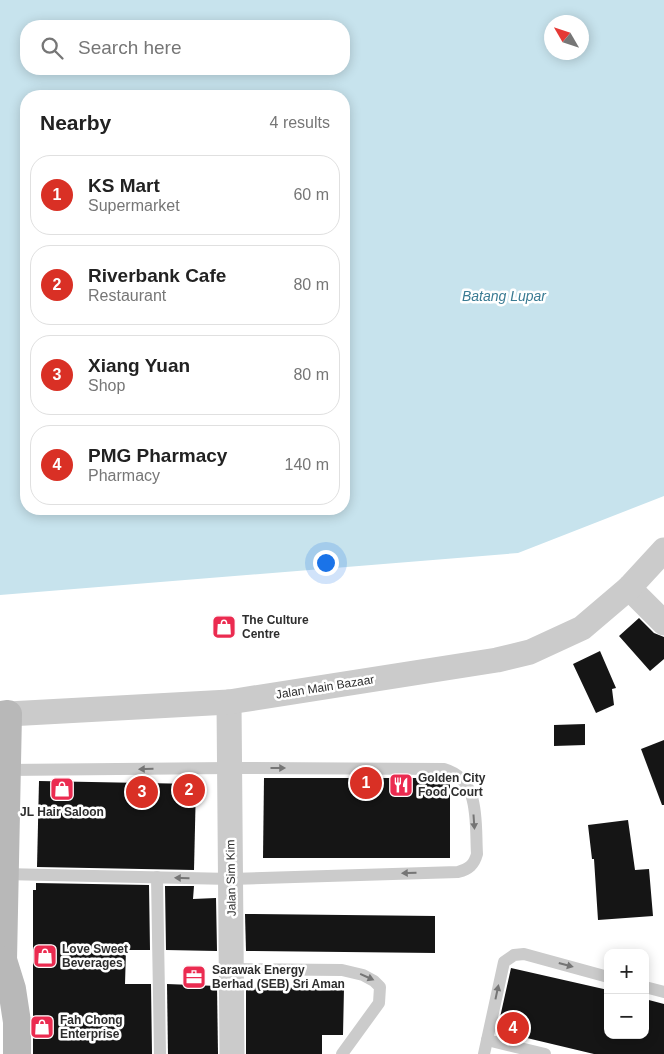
<!DOCTYPE html>
<html lang="en">
<head>
<meta charset="utf-8">
<style>
  body { margin:0; font-family:Helvetica,sans-serif; background:#f2f2f2; color:#222 }
  .controls { position:absolute; right:15px; bottom:15px; display:grid; overflow:hidden; border-radius:10px; box-shadow:0 2px 12px #0003 }
  .controls button { width:45px; height:45px; display:grid; place-items:center; padding:0; border:0; border-bottom:1px solid #e0e0e0; background:#fff; color:#222; font:25px sans-serif }
  .compass { position:absolute; left:544px; top:15px; width:45px; height:45px; border-radius:50%; background:#fff; box-shadow:0 2px 12px #0003; rotate:309deg }
  .you { position:absolute; left:325px; top:562px; width:18px; height:18px; margin:-12px; border:4px solid #fff; border-radius:50%; background:#1a73e8; box-shadow:0 0 0 8px #1a73e833 }
  .badge { display:grid; place-items:center; width:32px; height:32px; border-radius:50%; background:#d93025; color:#fff; font-size:16px; font-weight:700 }
  .pin { position:absolute; translate:-50% -50%; border:2px solid #fff; box-shadow:0 1px 5px #0006 }
  .list { margin:0; padding:0; list-style:none }
  h2 { display:flex; justify-content:space-between; align-items:center; height:65px; margin:0; padding:0 20px; font-size:21px }
  h2 small { font-size:16px; font-weight:400; color:#767676 }
  .list li { display:grid; grid-template-columns:32px 1fr auto; gap:15px; align-items:center; box-sizing:border-box; height:80px; margin:0 10px 10px; padding:0 10px; border:1px solid #e0e0e0; border-radius:20px }
  .list b { display:block; font-size:19px; white-space:nowrap }
  .list p { margin:0; font-size:16px; white-space:nowrap; color:#767676 }
  .list em { font-size:16px; font-style:normal; color:#767676 }
  .icon { flex:none; width:28px; height:28px; fill:none; stroke:currentColor; stroke-width:2; stroke-linecap:round; stroke-linejoin:round }
  .map { position:relative; flex:none; width:664px; height:1054px; overflow:hidden }
  .search { position:absolute; background:#fff; box-shadow:0 2px 12px #0003; left:20px; top:20px; width:330px; height:55px; display:flex; align-items:center; gap:12px; box-sizing:border-box; padding:0 18px; border-radius:20px; color:#767676; font-size:19px }
  .panel { position:absolute; background:#fff; box-shadow:0 2px 12px #0003; left:20px; top:90px; width:330px; height:425px; border-radius:20px }
  .map>svg:first-child { display:block }
  .water { fill:#c7e3ed; fill-rule:evenodd }
  .building { fill:#151515 }
  .lines { fill:none; stroke-linecap:round; stroke-linejoin:round }
  .lane { stroke:#cbcbcb; stroke-width:12 }
  .street { stroke:#cbcbcb; stroke-width:25 }
  .secondary { stroke:#b8b8b8; stroke-width:28 }
  .oneway { fill:#757575 }
  .labels { text-anchor:middle; stroke-width:5; stroke-linejoin:round; paint-order:stroke }
  .poi-label { font-size:12px; font-weight:bold; fill:#2e2e2e; stroke:#fff; text-anchor:start }
  .street-label { font-size:12px; fill:#2e2e2e; stroke:#fff }
  .water-label { font-size:14px; font-style:italic; fill:#3a7b93; stroke:#fff }
</style>
</head>
<body>
<div class="map">
<svg width="664" height="1054" viewBox="0 0 664 1054">
  <rect width="100%" height="100%" fill="#fff"/>
  <path class="water" d="M0,0H664V496L518,553L0,595ZM552,22H582V52H552ZM26,26H344V69H26ZM26,96H344V509H26Z"/>
  <g class="building">
    <polygon points="639,618 654,633 664,637 664,659 650,671 619,636"/>
    <polygon points="600,651 616,688 612,689 614,705 596,713 573,664"/>
    <polygon points="585,724 585,745 554,746 554,725"/>
    <polygon points="664,740 664,805 662,805 641,749"/>
    <polygon points="264,778 444,778 450,781 450,858 263,858"/>
    <polygon points="39,781 196,784 194,870 37,867"/>
    <polygon points="628,820 635,870 649,869 653,916 598,920 594,859 592,859 588,825"/>
    <polygon points="36,883 149,885 150,950 126,950 125,984 151,984 152,1054 33,1054 33,890 36,890"/>
    <polygon points="165,886 194,886 193,899 216,898 217,951 166,950"/>
    <polygon points="245,914 435,916 435,953 246,951"/>
    <polygon points="511,968 608,990 608,1035 645,1035 645,999 664,1004 664,1054 594,1054 497,1031"/>
    <polygon points="167,984 217,986 218,1054 168,1054"/>
    <polygon points="246,986 344,988 343,1035 322,1035 322,1054 246,1054"/>
  </g>
  <g class="lines">
    <g class="lane">
      <path d="M3,874L231,879L458,872C469,869 474,865 477,854C475,822 481,780 444,769L230,768L5,770"/>
      <polyline points="157,877 160,1054"/>
      <polyline points="232,969 342,970 363,975 374,981 380,987 379,1003 342,1054"/>
      <polyline points="645,987 664,992"/>
      <polyline points="487,1040 545,1054"/>
      <polyline points="484,1054 504,962 514,955 524,954 608,977"/>
    </g>
    <g class="street">
      <polyline points="629,588 664,623"/>
      <polyline points="229,702 232,1054"/>
      <polyline points="8,714 229,702 497,660 530,652 582,628 629,588 664,550"/>
    </g>
    <g class="secondary">
      <polyline points="0,715 8,714 3,960 0,967"/>
      <polyline points="3,960 12,989 17,1022 17,1054"/>
    </g>
  </g>
  <defs><path id="oneway-solid" d="M-6-.8H1V-3.2L6.5 0L1 3.2V.8H-6Z" transform="scale(1.25)"/></defs>
  <g class="oneway">
    <use href="#oneway-solid" transform="translate(278 768)"/>
    <use href="#oneway-solid" transform="translate(146 769) rotate(179)"/>
    <use href="#oneway-solid" transform="translate(474 822) rotate(86)"/>
    <use href="#oneway-solid" transform="translate(409 873) rotate(178)"/>
    <use href="#oneway-solid" transform="translate(182 878) rotate(-179)"/>
    <use href="#oneway-solid" transform="translate(566 965) rotate(15)"/>
    <use href="#oneway-solid" transform="translate(367 977) rotate(24)"/>
    <use href="#oneway-solid" transform="translate(497 992) rotate(-78)"/>
  </g>
  <defs>
    <g id="shop-square" transform="scale(1.25)"><rect x="-9" y="-9" width="18" height="18" rx="4" fill="#eb2b50" stroke="#fff"/><path d="M-5-2.5h2.3a2.7 3.5 0 0 1 5.4 0H5L5.5 6h-11ZM-1.5-2.5h3a1.5 2.3 0 0 0-3 0Z" fill="#fff"/></g>
    <g id="restaurant-square" transform="scale(1.25)"><rect x="-9" y="-9" width="18" height="18" rx="4" fill="#eb2b50" stroke="#fff"/><path d="M-5-6h1v4h1v-4h1v4h1v-4h1v5L-1.5 .5V6h-2V.5L-5-1ZM5-6V6H3V1.5H1.5Q1.5-4 5-6Z" fill="#fff"/></g>
    <g id="office-square" transform="scale(1.25)"><rect x="-9" y="-9" width="18" height="18" rx="4" fill="#eb2b50" stroke="#fff"/><path d="M-6-3h4V-5.5h4V-3h4V5H-6ZM-1-4.5V-3h2v-1.5ZM-6 0V1H6V0Z" fill="#fff"/></g>
  </defs>
  <g fill-rule="evenodd">
    <use href="#shop-square" x="224" y="627"/>
    <use href="#restaurant-square" x="401" y="785"/>
    <use href="#shop-square" x="62" y="789"/>
    <use href="#shop-square" x="45" y="956"/>
    <use href="#office-square" x="194" y="977"/>
    <use href="#shop-square" x="42" y="1027"/>
  </g>
  <g class="labels">
    <g class="poi-label">
      <text x="242" y="624">The Culture<tspan x="242" dy="14">Centre</tspan></text>
      <text x="418" y="782">Golden City<tspan x="418" dy="14">Food Court</tspan></text>
      <text x="62" y="816" text-anchor="middle">JL Hair Saloon</text>
      <text x="62" y="953">Love Sweet<tspan x="62" dy="14">Beverages</tspan></text>
      <text x="212" y="974">Sarawak Energy<tspan x="212" dy="14">Berhad (SEB) Sri Aman</tspan></text>
      <text x="60" y="1024">Fah Chong<tspan x="60" dy="14">Enterprise</tspan></text>
    </g>
    <g class="street-label">
      <text transform="translate(325 687) rotate(-9)" y="4">Jalan Main Bazaar</text>
      <text transform="translate(231 878) rotate(-91)" y="4">Jalan Sim Kim</text>
    </g>
    <g class="water-label">
      <text x="504" y="301">Batang Lupar</text>
    </g>
  </g>
</svg>
<div class="controls">
<button>+</button>
<button>−</button>
</div>
<svg class="compass" viewBox="-18 -18 36 36"><path d="M0-13l5 13h-10z" fill="#e53935"/><path d="M0 13l5-13h-10z" fill="#767676"/></svg>
<div class="you"></div>
<div class="pin badge" style="left:366px;top:783px">1</div>
<div class="pin badge" style="left:189px;top:790px">2</div>
<div class="pin badge" style="left:142px;top:792px">3</div>
<div class="pin badge" style="left:513px;top:1028px">4</div>
<div class="search"><svg class="icon" aria-label="search" viewBox="0 0 24 24"><circle cx="10" cy="10" r="6"/><path d="M15 15l6 6"/></svg>Search here</div>
<section class="panel">
<h2>Nearby<small>4 results</small></h2>
<ul class="list">
<li><span class="badge">1</span><div><b>KS Mart</b><p>Supermarket</p></div><em>60 m</em></li>
<li><span class="badge">2</span><div><b>Riverbank Cafe</b><p>Restaurant</p></div><em>80 m</em></li>
<li><span class="badge">3</span><div><b>Xiang Yuan</b><p>Shop</p></div><em>80 m</em></li>
<li><span class="badge">4</span><div><b>PMG Pharmacy</b><p>Pharmacy</p></div><em>140 m</em></li>
</ul>
</section>
</div>
</body>
</html>
